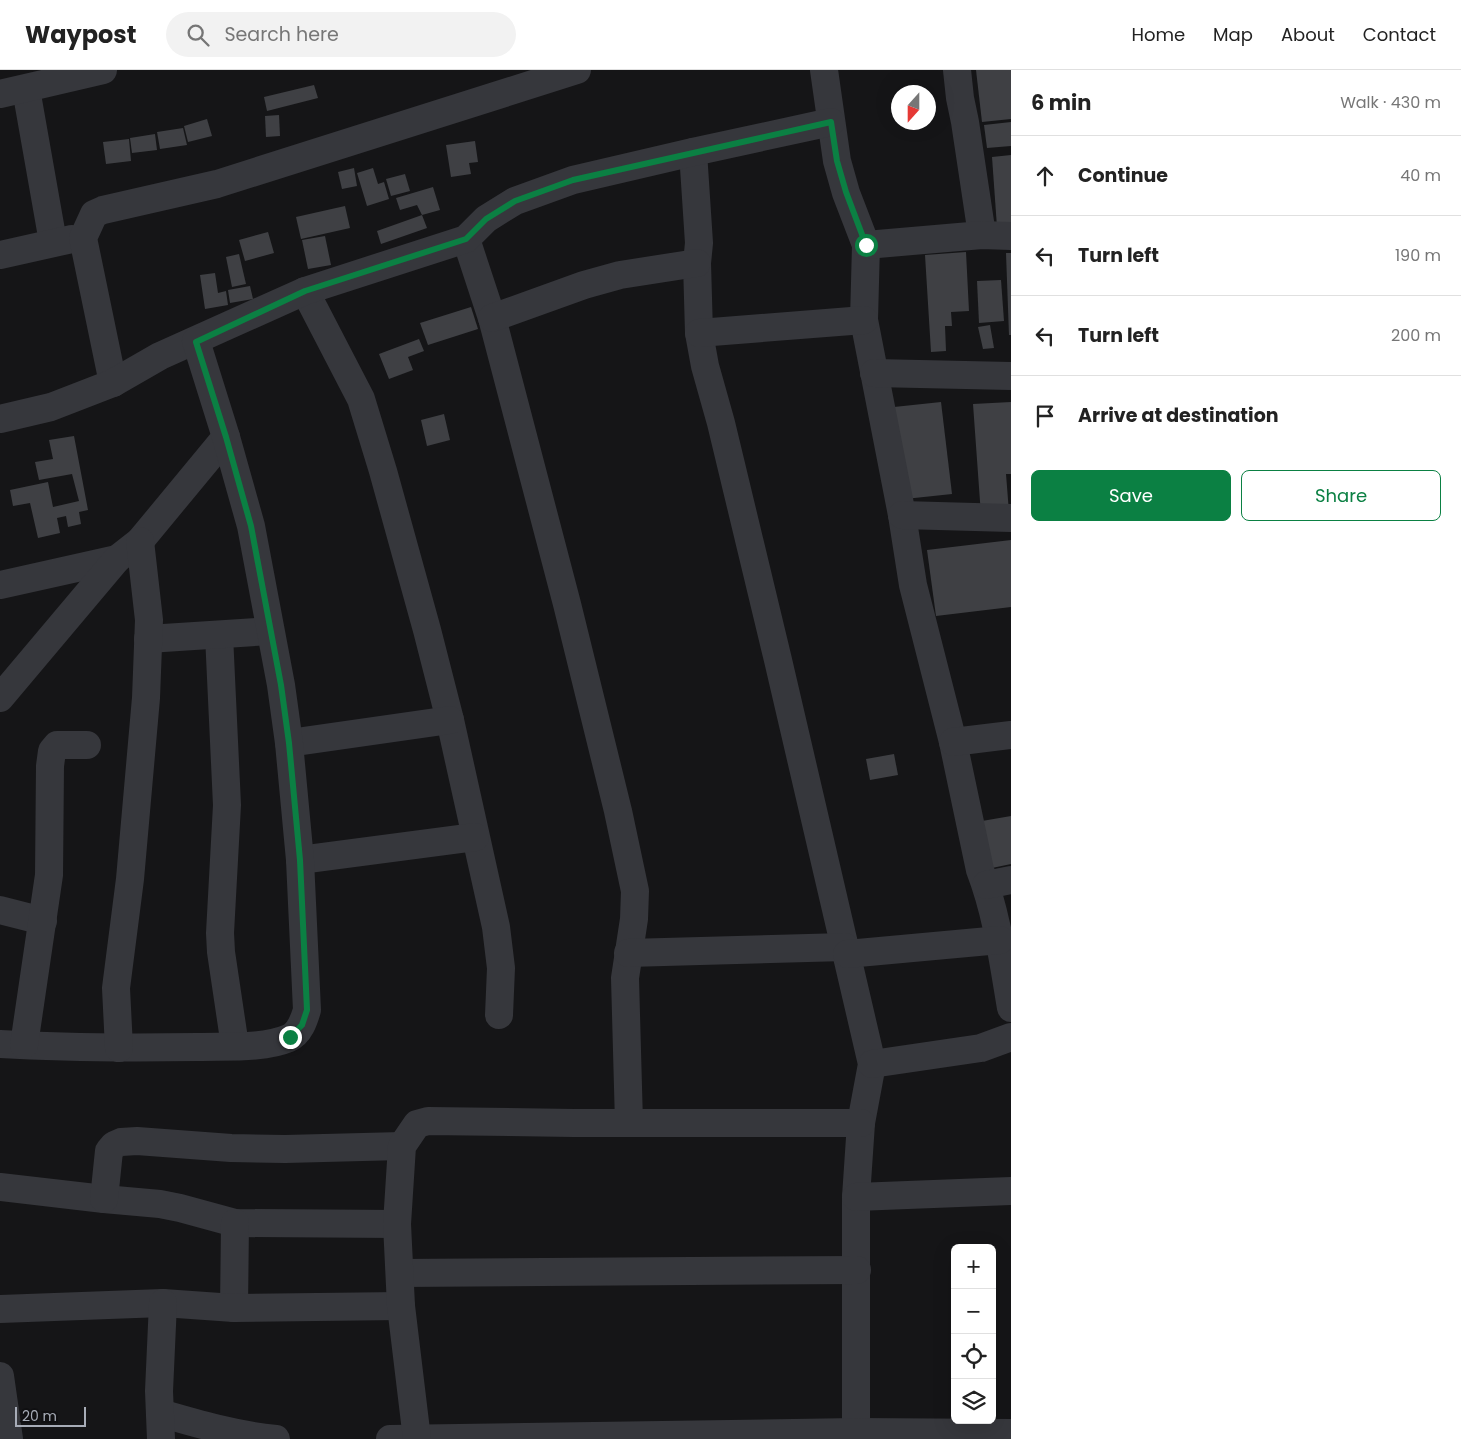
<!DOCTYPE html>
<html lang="en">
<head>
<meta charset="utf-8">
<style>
  body { margin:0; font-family:Poppins,sans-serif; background:#f2f2f2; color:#222 }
  .controls { position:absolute; right:15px; bottom:15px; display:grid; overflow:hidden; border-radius:8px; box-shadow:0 5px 20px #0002 }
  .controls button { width:45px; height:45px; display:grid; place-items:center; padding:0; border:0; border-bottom:1px solid #e0e0e0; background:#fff; color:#222; font:25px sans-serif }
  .compass { position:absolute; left:891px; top:15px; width:45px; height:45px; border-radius:50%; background:#fff; box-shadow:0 5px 20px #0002; rotate:201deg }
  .scale { position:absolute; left:15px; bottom:12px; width:71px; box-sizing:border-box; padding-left:5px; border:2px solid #a7acb7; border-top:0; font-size:14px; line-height:18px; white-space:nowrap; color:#a7acb7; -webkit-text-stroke:4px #101012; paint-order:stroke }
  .stop { position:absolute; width:15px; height:15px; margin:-11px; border:4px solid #0b8043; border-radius:50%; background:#fff }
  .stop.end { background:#0b8043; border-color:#fff; box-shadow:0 1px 5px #0008 }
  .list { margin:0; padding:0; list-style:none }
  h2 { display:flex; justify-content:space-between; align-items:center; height:65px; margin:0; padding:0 20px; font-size:21px }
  h2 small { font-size:16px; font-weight:400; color:#767676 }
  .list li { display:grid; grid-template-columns:32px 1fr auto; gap:15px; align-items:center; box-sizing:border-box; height:80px; padding:0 20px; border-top:1px solid #e0e0e0 }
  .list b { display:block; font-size:19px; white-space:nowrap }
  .list em { font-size:16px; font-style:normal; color:#767676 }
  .actions { display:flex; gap:10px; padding:15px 20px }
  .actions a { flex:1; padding:11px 0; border:1px solid #0b8043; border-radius:8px; text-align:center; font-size:18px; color:#0b8043 }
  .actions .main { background:#0b8043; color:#fff }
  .icon { flex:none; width:28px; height:28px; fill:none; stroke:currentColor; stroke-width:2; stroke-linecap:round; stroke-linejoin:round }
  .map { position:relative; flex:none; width:1011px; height:1369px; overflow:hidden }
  header { display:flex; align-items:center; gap:30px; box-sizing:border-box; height:70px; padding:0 25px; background:#fff; border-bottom:1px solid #e0e0e0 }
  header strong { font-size:24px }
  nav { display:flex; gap:28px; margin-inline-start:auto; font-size:18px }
  .search { width:350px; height:45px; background:#f2f2f2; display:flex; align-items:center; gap:12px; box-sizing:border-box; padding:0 18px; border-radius:28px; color:#767676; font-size:19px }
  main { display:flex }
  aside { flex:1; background:#fff }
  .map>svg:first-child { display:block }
  .building { fill:#3f4044 }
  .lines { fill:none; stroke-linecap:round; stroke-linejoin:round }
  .minor { stroke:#36373c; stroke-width:28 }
  .route { stroke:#0b8043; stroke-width:6 }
</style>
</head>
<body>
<header>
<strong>Waypost</strong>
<div class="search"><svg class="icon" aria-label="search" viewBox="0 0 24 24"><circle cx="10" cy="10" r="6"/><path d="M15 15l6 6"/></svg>Search here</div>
<nav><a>Home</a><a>Map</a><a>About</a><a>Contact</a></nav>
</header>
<main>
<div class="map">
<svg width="1011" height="1369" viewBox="0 0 1011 1369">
  <rect width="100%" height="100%" fill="#151517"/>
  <g class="building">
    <polygon points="976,0 1011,0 1011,49 982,52"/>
    <polygon points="314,15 318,28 267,41 264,27"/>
    <polygon points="279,45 280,66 266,67 265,46"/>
    <polygon points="207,49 212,66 188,72 184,56"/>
    <polygon points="1011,52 1011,76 987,78 984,55"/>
    <polygon points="183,58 187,75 160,79 157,62"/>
    <polygon points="155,64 157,80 132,83 130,68"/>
    <polygon points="129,69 131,91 106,94 103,72"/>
    <polygon points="475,71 478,92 469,93 471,104 451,107 446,75"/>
    <polygon points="1011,85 1011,156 997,157 992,87"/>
    <polygon points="354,98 357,116 342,119 338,102"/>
    <polygon points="373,98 378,114 384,112 389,129 367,136 357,103"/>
    <polygon points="405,104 410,121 391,126 386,109"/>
    <polygon points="433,117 440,140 422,145 417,135 400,140 396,128"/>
    <polygon points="345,136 350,158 301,169 296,147"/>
    <polygon points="422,145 427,158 381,174 377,161"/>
    <polygon points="268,162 274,183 245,191 239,170"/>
    <polygon points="325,166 331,195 308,199 302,170"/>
    <polygon points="966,182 969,241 951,242 952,256 945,256 946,281 931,282 925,185"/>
    <polygon points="1006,183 1011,183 1011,265 1009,265"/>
    <polygon points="239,184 246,214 232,217 226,187"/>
    <polygon points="215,203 218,223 226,221 228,235 205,239 200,205"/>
    <polygon points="1001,210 1004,251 979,253 977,211"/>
    <polygon points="250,216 253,229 230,233 228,220"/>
    <polygon points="471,237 478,259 428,275 420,253"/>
    <polygon points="990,255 994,278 983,279 978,257"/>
    <polygon points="419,269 424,281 408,287 413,300 389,309 379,284"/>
    <polygon points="941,332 952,424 905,429 894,337"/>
    <polygon points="1011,332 1011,404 1006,404 1009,442 981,445 973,334"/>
    <polygon points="444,344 450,370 427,376 421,350"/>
    <polygon points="74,366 88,440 79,442 81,454 68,457 66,446 57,448 60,463 38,468 30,433 13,436 10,420 48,412 53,437 79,431 72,404 39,410 35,392 53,389 49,370"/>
    <polygon points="1011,470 1011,537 936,546 927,480"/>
    <polygon points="894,684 898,705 870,710 866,689"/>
    <polygon points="1011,746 1011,794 992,798 982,751"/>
  </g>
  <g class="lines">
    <g class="minor">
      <path d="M824,0L837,91L846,123L866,175L864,250L902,445L913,515L953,672L980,800C997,844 1003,891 1011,938"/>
      <polyline points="957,0 960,28 965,52 982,165"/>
      <polyline points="26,19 53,172"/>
      <polyline points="0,24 103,0"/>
      <polyline points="693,82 699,173 697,193 699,263 705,296 721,353 778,590 872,994 861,1053 856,1127 856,1369"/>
      <polyline points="466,169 492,248 567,534 618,741 635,821 634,849 625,908 629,1053"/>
      <polyline points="866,175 982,165 1011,166"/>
      <polyline points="0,185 72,169"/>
      <polyline points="305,221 361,329 383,401 427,560 450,650 496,857 501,898 499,945"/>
      <polyline points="492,248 584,215 620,205 697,193"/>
      <polyline points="699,263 864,250"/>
      <polyline points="874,303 1011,306"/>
      <polyline points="113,313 83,168 94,144 103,140 217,114 577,0"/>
      <polyline points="0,349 51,337 113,313 160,286 305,221 466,169 486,149 515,131 573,110 693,82 831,52"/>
      <polyline points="902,445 1011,448"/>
      <polyline points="0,515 117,489"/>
      <polyline points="219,565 227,735 220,863 221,882 235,976"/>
      <polyline points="148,569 270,561"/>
      <polyline points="0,628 117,489 140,471 226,367"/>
      <polyline points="953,672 1011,665"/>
      <polyline points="289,673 450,650"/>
      <polyline points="300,790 475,767"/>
      <polyline points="986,815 1011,810"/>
      <polyline points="0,840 43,851"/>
      <polyline points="628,883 845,877"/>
      <polyline points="847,884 1000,870"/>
      <path d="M0,974C66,978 132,978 198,977C226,976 263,979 289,968C300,963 304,950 307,940L300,790L289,673L281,615L251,456L226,367L196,271"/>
      <polyline points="24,975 49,805 50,696 52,681 57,675 87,675"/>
      <polyline points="119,978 116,918 130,809 146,628 149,550 140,471"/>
      <polyline points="872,994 981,978 1011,967"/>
      <polyline points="0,1117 104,1129 160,1134 180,1138 235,1153 397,1154"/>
      <polyline points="856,1127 1011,1121"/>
      <polyline points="104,1129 109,1081 114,1075 121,1072 137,1071 231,1078 285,1079 402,1076"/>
      <polyline points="400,1203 857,1200"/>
      <polyline points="234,1238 235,1153"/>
      <polyline points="0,1239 163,1233 234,1238 401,1236"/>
      <polyline points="0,1306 9,1369"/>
      <path d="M160,1343C198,1354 236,1365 276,1369"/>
      <polyline points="161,1369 159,1321 163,1233"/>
      <polyline points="390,1369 856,1362 1011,1363"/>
      <polyline points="417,1369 401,1236 397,1154 402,1076 417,1054 428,1051 574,1053 861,1053"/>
    </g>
  </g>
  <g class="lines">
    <polyline class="route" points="290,967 302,955 307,940 300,790 289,673 281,615 251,456 226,367 196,272 305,221 466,169 486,149 515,131 573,110 831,52 837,91 846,122 866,175"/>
  </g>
</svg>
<div class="controls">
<button>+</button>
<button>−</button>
<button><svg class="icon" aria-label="locate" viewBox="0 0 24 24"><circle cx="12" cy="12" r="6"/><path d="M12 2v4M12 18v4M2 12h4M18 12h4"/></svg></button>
<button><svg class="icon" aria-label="layers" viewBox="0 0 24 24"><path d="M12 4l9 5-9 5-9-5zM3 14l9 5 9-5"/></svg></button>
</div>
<svg class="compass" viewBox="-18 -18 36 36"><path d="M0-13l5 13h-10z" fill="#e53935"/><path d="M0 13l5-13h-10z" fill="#767676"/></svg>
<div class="scale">20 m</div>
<div class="stop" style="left:866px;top:175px"></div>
<div class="stop end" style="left:290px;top:967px"></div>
</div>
<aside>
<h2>6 min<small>Walk · 430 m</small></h2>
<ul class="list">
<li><svg class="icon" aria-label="ahead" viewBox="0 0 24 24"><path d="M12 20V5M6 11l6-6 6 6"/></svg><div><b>Continue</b></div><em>40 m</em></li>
<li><svg class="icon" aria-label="left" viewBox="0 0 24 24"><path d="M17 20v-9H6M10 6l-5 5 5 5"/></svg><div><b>Turn left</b></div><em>190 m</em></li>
<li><svg class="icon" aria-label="left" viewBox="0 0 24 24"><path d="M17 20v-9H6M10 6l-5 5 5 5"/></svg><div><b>Turn left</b></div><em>200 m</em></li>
<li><svg class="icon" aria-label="arrive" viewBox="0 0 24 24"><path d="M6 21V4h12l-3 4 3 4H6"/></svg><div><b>Arrive at destination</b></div></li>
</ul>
<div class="actions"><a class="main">Save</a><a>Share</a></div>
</aside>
</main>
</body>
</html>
